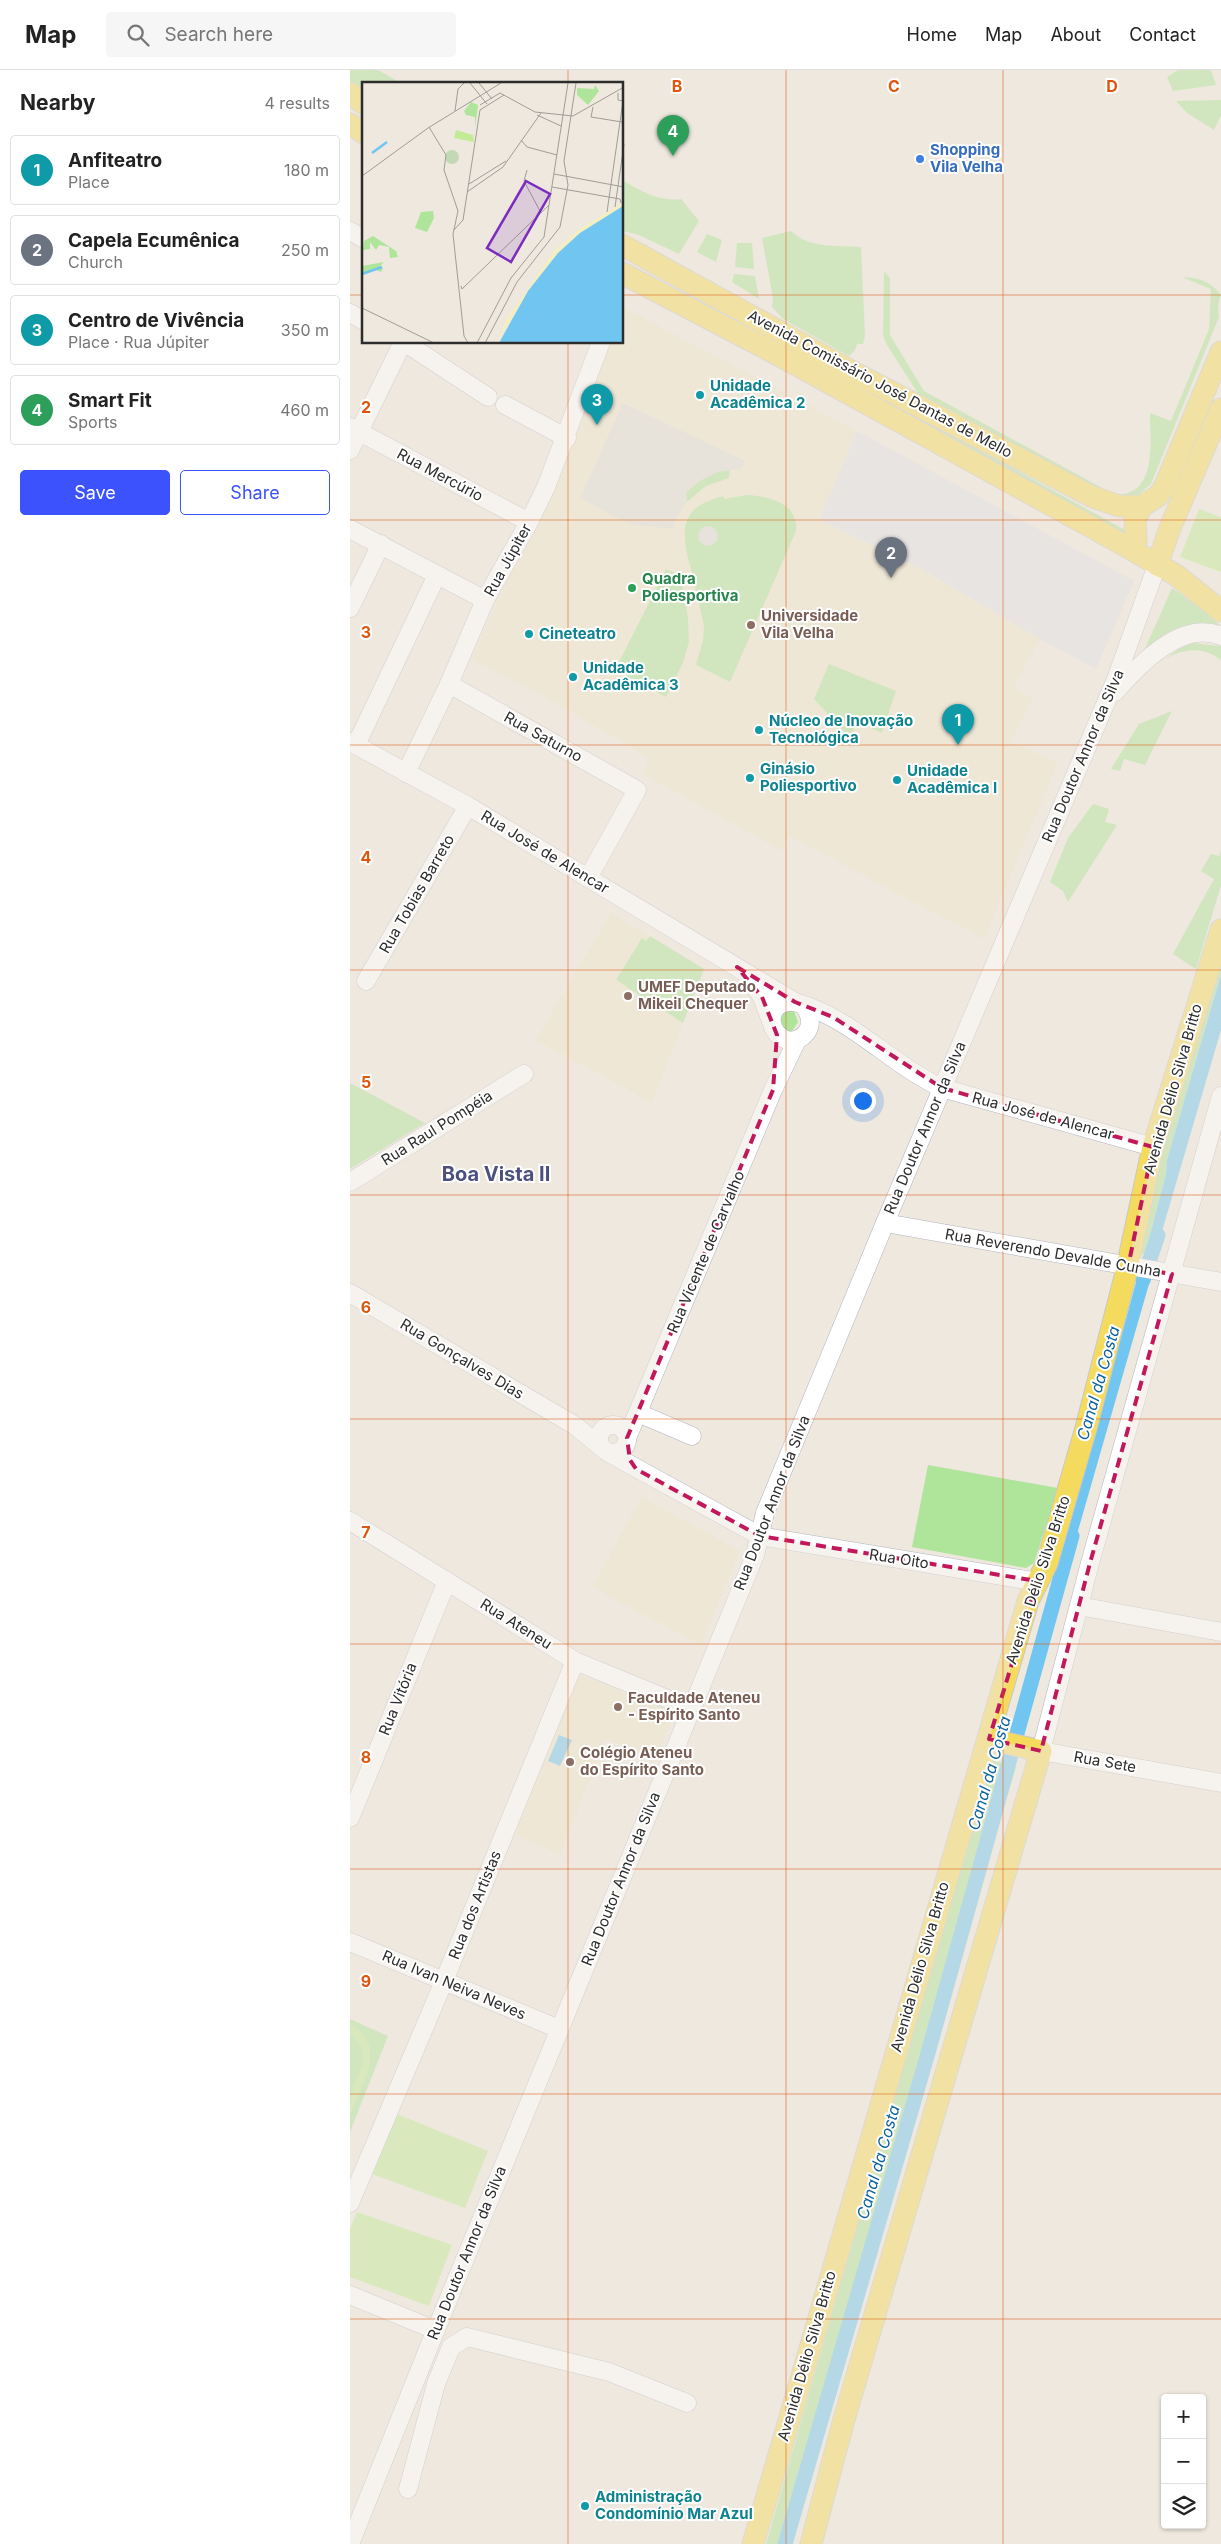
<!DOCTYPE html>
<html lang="en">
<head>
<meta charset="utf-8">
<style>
  body { margin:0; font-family:Inter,sans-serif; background:#f6f6f6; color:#222 }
  .controls { position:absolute; right:15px; bottom:15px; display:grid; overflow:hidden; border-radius:5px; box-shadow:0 1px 4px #0004 }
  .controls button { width:45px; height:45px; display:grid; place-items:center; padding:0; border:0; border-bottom:1px solid #e0e0e0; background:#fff; color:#222; font:25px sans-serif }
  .you { position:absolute; left:512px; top:1030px; width:18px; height:18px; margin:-12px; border:4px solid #fff; border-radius:50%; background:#1a73e8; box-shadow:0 0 0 8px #1a73e833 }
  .badge { display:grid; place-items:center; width:32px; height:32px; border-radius:50%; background:#3b52fd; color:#fff; font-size:16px; font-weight:700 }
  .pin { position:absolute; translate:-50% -41px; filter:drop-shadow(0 1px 2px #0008) }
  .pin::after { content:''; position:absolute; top:26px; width:18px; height:15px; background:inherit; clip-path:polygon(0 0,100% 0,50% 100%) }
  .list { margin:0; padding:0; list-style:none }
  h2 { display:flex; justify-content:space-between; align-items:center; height:65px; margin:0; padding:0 20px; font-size:21px }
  h2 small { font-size:16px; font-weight:400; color:#767676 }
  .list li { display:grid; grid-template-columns:32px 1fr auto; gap:15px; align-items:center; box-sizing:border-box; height:70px; margin:0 10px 10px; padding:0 10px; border:1px solid #e0e0e0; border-radius:5px }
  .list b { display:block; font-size:19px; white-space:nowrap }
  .list p { margin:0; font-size:16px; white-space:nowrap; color:#767676 }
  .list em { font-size:16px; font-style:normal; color:#767676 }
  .actions { display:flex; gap:10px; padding:15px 20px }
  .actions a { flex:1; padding:11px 0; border:1px solid #3b52fd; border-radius:5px; text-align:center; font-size:18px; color:#3b52fd }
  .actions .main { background:#3b52fd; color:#fff }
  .icon { flex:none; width:28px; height:28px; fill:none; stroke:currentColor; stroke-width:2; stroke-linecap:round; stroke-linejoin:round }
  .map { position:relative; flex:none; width:871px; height:2474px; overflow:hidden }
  header { display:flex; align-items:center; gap:30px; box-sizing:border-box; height:70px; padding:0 25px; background:#fff; border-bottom:1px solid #e0e0e0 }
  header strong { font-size:24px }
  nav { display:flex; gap:28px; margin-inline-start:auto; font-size:18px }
  .search { width:350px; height:45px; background:#f6f6f6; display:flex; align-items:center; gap:12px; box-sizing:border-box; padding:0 18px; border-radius:5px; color:#767676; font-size:19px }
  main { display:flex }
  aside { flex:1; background:#fff }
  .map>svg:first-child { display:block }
  .industrial { fill:#e1dfe6 }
  .education { fill:#efe7cd }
  .green { fill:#aee59a }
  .pitch { fill:#c1ec95 }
  .plaza { fill:#dedbd5 }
  .water { fill:#70c6f1 }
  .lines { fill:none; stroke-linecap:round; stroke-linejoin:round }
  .canal { stroke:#70c6f1; stroke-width:15 }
  .minor-casing { stroke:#b2b3c0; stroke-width:19 }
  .major-casing { stroke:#c8c8c8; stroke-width:23 }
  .minor { stroke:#fff; stroke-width:18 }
  .major { stroke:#f4db5d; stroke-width:21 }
  .marked { fill:none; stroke:#c2185b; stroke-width:4; stroke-dasharray:10 6; stroke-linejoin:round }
  .grid { fill:none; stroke:#df570e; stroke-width:1; stroke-opacity:0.55 }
  .shop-dot { fill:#3f7fe0; stroke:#fff; stroke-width:2 }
  .culture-dot { fill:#0f9aa8; stroke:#fff; stroke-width:2 }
  .leisure-dot { fill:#2e9e5b; stroke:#fff; stroke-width:2 }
  .education-dot { fill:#8d6e63; stroke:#fff; stroke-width:2 }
  .labels { text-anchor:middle; stroke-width:4; stroke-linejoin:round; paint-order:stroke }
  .shop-label { font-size:15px; font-weight:bold; fill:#366cbe; stroke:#fff; text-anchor:start }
  .street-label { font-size:15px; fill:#2c2c2c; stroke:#fff }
  .culture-label { font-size:15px; font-weight:bold; fill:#0d838f; stroke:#fff; text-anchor:start }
  .leisure-label { font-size:15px; font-weight:bold; fill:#27864d; stroke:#fff; text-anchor:start }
  .education-label { font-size:15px; font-weight:bold; fill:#785e54; stroke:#fff; text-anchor:start }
  .water-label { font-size:16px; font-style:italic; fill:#0b63a1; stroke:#fff }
  .district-label { font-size:20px; font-weight:bold; fill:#4b507e; stroke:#fff }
  .inset-river { fill:none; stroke:#70c6f1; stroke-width:2.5 }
  .inset-road { fill:none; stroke:#a09d97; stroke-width:1 }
  .view { fill:#7b2cbf; fill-opacity:0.15; stroke:#7b2cbf; stroke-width:2.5 }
  .inset-edge { fill:none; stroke:#2c2c2c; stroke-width:2.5 }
  .grid-label { font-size:16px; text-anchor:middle; font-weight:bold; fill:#df570e; stroke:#fff; stroke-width:4; stroke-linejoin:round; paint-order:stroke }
</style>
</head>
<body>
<header>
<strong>Map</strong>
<div class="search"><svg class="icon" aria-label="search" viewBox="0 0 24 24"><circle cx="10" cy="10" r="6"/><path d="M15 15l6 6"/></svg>Search here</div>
<nav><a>Home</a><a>Map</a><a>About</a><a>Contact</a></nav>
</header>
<main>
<aside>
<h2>Nearby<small>4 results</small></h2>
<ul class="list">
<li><span class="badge" style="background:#0f9aa8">1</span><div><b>Anfiteatro</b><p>Place</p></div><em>180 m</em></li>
<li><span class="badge" style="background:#6b7280">2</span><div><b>Capela Ecumênica</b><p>Church</p></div><em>250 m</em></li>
<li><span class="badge" style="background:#0f9aa8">3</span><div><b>Centro de Vivência</b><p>Place · Rua Júpiter</p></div><em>350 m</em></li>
<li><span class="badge" style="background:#2e9e5b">4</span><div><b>Smart Fit</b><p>Sports</p></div><em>460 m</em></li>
</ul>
<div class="actions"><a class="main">Save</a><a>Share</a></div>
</aside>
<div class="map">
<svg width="871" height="2474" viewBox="0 0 871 2474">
  <rect width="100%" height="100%" fill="#eee8de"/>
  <polygon class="industrial" points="507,361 784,511 746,599 690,569 568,497 469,450"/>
  <g class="education">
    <polygon points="273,237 507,361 469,450 568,497 690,569 664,618 683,628 661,672 708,693 634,869 439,766 432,781 293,704 299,688 204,632 121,589 165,494 252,273 272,272"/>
    <polygon points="261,843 354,899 302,1033 186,970"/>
    <polygon points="292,1427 390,1481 351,1575 242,1517"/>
    <polygon points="228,1604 320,1640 323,1647 306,1689 255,1669 210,1785 165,1764"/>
  </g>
  <g class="green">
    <polygon points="0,0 28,0 53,14 14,14 14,24 0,12"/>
    <polygon points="828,0 861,0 866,15 823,21 817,7"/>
    <polygon points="871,30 871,45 864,60 837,43 826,31"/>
    <path d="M272,110C292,121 308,132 331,129L349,151L329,184L289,165L273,161Z"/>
    <path d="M441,161C459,179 487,175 511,177L515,266L513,274H507L505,280L499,286L433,249L422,237L423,228L412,168Z"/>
    <polygon points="357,164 372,170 366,192 347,182"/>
    <polygon points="387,173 402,173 404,199 385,197"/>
    <path d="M534,201L540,208V265L574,321L765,425C808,426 800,371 800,343L821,351L859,259L861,219L832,207C850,208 860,211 871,225L868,235L869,247L801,414L786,427L770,431L569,325L537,275L533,266Z"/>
    <polygon points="384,204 405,206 409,229 382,212"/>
    <polygon points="502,310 777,461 775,464 500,314"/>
    <path d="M380,399L379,408L356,416L337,432L336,423C348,410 362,402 380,399Z"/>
    <path d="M397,425C419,426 449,433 446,461L380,612L346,595L353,570L354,556C350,538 346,521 342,503C331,464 326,437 374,426V429Z"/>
    <polygon points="316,499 330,505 338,547 339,572 333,593 316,627 265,600"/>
    <polygon points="822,518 861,546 871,557 794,581"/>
    <path d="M842,573L871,576V590C853,576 832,578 814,590L828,579Z"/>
    <polygon points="479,594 546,621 532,663 507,652 500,668 464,629"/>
    <polygon points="822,641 795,695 774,689 770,701 761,699 789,654"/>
    <polygon points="743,734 759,739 755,752 767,755 718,832 713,821 700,812 718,768"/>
    <polygon points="871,780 871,815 846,899 823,884 864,809 851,801 861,784 869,786"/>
    <polygon points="300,866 354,899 333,953 266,910 292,868 296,871"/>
    <polygon points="871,876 871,904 817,1090 816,1104 795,1184 784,1184 811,1080"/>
    <polygon points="439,938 444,941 448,952 442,961 437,963 425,944"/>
    <polygon points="0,1013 75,1053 0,1099"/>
    <polygon points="578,1395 708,1418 684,1493 676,1498 562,1477"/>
    <polygon points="641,1690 666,1697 435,2474 416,2474"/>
    <polygon points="0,1949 38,1966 0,2062"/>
  </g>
  <g class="pitch">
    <polygon points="849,439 871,447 871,502 830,487"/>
    <path d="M0,1955C39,1973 11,2017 0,2045C0,2038 0,2031 1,2025C7,1999 26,1986 0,1963Z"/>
    <polygon points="47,2044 138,2081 115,2138 22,2104"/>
    <polygon points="7,2142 102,2175 79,2236 0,2207 0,2159"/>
  </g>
  <g class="plaza">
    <polygon points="273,333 395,391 391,399 368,402 345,413 336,422 337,432 326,448 324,459 286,455 273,451 230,428"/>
    <circle cx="358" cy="466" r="10"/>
  </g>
  <g class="water">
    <polygon points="871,904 871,960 805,1185 795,1184 816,1104 817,1090"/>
    <polygon points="788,1205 801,1207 721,1485 712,1483"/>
    <polygon points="209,1665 222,1670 210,1696 198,1691"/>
  </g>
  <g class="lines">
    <g class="canal">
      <polyline points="793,1210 808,1165"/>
      <polyline points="435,2474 578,1983 722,1466"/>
    </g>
    <g class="minor-casing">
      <g id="minor">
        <polyline points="0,161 14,169"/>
        <polyline points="0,243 14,251"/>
        <polyline points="54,272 138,327"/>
        <polyline points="155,335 217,368"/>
        <polyline points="0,357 179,452"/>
        <polyline points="0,380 53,272"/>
        <polyline points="0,459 135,530"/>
        <polyline points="0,538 31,474"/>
        <polyline points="99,614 287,720 238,808"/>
        <path d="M765,622C788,596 831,549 871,566"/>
        <polyline points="0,672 118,736 445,932"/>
        <polyline points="6,675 87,505"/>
        <polyline points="56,703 99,614 135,530 179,452 196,417 251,272"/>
        <polyline points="398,908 412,927 421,951"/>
        <polyline points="16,911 118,736"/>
        <path d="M453,935C466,950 460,969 440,971C417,966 415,935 438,932C445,931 450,934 457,936C507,954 544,996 592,1018L803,1077"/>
        <polyline points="871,1026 740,1493 691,1681 871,1713"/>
        <polyline points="0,1112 174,1004"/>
        <polyline points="535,1153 871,1212"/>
        <polyline points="0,1223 224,1355 251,1377"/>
        <polyline points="288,1343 342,1366"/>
        <circle cx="263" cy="1369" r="14"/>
        <polyline points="277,1368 423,1020 447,970"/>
        <polyline points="259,1383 410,1466 688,1512"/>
        <polyline points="0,1451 225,1591 342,1639"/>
        <polyline points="729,1536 871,1562"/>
        <polyline points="0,1748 97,1511"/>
        <polyline points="0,1872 209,1959"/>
        <polyline points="0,2133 94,1911 225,1591"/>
        <polyline points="0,2225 85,2260"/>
        <polyline points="58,2419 86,2314 101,2277 117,2267 259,2302 337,2333"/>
        <polyline points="0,2474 80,2274 405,1485 415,1443 535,1153 766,609 807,495"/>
      </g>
    </g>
    <g class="major-casing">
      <g id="major">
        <polyline points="0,23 14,34"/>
        <polyline points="0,54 14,63"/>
        <polyline points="272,175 503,302 743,427 769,436 792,436 808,426 814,418 871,282"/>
        <polyline points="272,203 434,288 763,469 826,505 871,541"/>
        <polyline points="786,471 785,449 792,436"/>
        <polyline points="807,495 820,458 871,339"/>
        <polyline points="403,2474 678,1531 697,1493 736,1358 775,1207 803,1077 871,860"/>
        <polyline points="461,2474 493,2353 691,1681 639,1669"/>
      </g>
    </g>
    <use href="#minor" class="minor"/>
    <use href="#major" class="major"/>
  </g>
  <path d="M0 0H871V2474H0ZM387,897L445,932L483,947L592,1018L803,1077L778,1197L822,1204L740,1493L691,1681L639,1669L687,1511L410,1466L286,1399L280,1390L277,1368L423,1020L427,965L412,927Z" fill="#eee8de" fill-opacity=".55" fill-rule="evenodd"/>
  <path class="marked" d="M387,897L445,932L483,947L592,1018L803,1077L778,1197L822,1204L740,1493L691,1681L639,1669L687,1511L410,1466L286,1399L280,1390L277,1368L423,1020L427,965L412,927Z"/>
  <path class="grid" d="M218,0V14M436,0V2474M653,0V2474M0,225H14M272,225H871M218,272V2474M0,450H871M0,675H871M0,900H871M0,1125H871M0,1349H871M0,1574H871M0,1799H871M0,2024H871M0,2249H871"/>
  <circle class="shop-dot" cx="570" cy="89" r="5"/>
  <g class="culture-dot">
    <circle cx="350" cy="325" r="5"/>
    <circle cx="179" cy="564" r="5"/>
    <circle cx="223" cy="607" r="5"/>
    <circle cx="409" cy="660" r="5"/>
    <circle cx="400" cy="708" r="5"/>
    <circle cx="547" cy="710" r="5"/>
    <circle cx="235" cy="2436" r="5"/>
  </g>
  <circle class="leisure-dot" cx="282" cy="518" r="5"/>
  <g class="education-dot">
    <circle cx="401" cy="555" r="5"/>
    <circle cx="278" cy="926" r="5"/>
    <circle cx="268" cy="1637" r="5"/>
    <circle cx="220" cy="1692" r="5"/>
  </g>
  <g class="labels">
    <g class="shop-label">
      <text x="580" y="85">Shopping<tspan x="580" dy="17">Vila Velha</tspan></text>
    </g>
    <g class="street-label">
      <text transform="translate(530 314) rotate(28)" y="5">Avenida Comissário José Dantas de Mello</text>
      <text transform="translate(90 405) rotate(28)" y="5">Rua Mercúrio</text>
      <text transform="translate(158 490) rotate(-61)" y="5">Rua Júpiter</text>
      <text transform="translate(193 667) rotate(29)" y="5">Rua Saturno</text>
      <text transform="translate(733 686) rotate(-67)" y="5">Rua Doutor Annor da Silva</text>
      <text transform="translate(195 782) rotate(31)" y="5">Rua José de Alencar</text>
      <text transform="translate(67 824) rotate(-60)" y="5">Rua Tobias Barreto</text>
      <text transform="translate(823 1019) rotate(-74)" y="5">Avenida Délio Silva Britto</text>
      <text transform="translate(693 1046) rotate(15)" y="5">Rua José de Alencar</text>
      <text transform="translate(87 1058) rotate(-32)" y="5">Rua Raul Pompéia</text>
      <text transform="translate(575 1058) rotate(-67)" y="5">Rua Doutor Annor da Silva</text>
      <text transform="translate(356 1182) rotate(-67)" y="5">Rua Vicente de Carvalho</text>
      <text transform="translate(703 1183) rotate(10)" y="5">Rua Reverendo Devalde Cunha</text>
      <text transform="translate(112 1289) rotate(31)" y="5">Rua Gonçalves Dias</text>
      <text transform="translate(422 1433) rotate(-69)" y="5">Rua Doutor Annor da Silva</text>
      <text transform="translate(549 1489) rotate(9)" y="5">Rua Oito</text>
      <text transform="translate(688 1510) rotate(-72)" y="5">Avenida Délio Silva Britto</text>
      <text transform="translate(166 1554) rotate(32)" y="5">Rua Ateneu</text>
      <text transform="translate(48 1629) rotate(-68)" y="5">Rua Vitória</text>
      <text transform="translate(755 1692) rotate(10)" y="5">Rua Sete</text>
      <text transform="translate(271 1809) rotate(-68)" y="5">Rua Doutor Annor da Silva</text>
      <text transform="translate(125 1835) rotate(-68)" y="5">Rua dos Artistas</text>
      <text transform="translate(570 1897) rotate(-74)" y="5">Avenida Délio Silva Britto</text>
      <text transform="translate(104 1915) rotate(23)" y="5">Rua Ivan Neiva Neves</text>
      <text transform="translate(117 2183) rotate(-68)" y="5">Rua Doutor Annor da Silva</text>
      <text transform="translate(457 2286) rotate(-74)" y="5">Avenida Délio Silva Britto</text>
    </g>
    <g class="culture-label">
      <text x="360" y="321">Unidade<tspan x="360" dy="17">Acadêmica 2</tspan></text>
      <text x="189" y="569">Cineteatro</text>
      <text x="233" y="603">Unidade<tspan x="233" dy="17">Acadêmica 3</tspan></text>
      <text x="419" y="656">Núcleo de Inovação<tspan x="419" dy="17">Tecnológica</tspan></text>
      <text x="410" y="704">Ginásio<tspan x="410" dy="17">Poliesportivo</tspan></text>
      <text x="557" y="706">Unidade<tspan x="557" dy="17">Acadêmica I</tspan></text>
      <text x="245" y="2432">Administração<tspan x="245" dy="17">Condomínio Mar Azul</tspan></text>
    </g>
    <g class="leisure-label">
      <text x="292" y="514">Quadra<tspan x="292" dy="17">Poliesportiva</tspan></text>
    </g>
    <g class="education-label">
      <text x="411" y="551">Universidade<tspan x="411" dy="17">Vila Velha</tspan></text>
      <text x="288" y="922">UMEF Deputado<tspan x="288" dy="17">Mikeil Chequer</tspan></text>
      <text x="278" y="1633">Faculdade Ateneu<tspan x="278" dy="17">- Espírito Santo</tspan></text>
      <text x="230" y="1688">Colégio Ateneu<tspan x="230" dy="17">do Espírito Santo</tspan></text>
    </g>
    <g class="water-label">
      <text transform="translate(748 1313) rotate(-74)" y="6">Canal da Costa</text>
      <text transform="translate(639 1703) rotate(-74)" y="6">Canal da Costa</text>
      <text transform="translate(528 2092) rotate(-74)" y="6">Canal da Costa</text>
    </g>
    <g class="district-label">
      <text x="146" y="1111">Boa Vista II</text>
    </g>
  </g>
  <g transform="translate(12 12)">
    <rect width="261" height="261" fill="#eee8de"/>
    <path d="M233,3L237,9L226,23L215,13V6L232,7ZM109,20L116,23L113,46V35L104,33L102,29ZM71,129L72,136L65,150L53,146L59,130ZM11,154L34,169L36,175L28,176L27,165L17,163L14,168L8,160V167L1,168L2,159ZM22,180L18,184L21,186L19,190L12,187L0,192V184Z" fill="#aee59a"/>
    <path d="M261,121V124L218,151L196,171L166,209L135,261L144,238L192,169L219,146Z" fill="#f3efc1"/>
    <path d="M83 75a7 7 0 1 1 14 0a7 7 0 1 1-14 0Z" fill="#c3d8b5"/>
    <path d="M94,48L111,53L112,60L92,56Z" fill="#c1ec95"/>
    <path d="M261,124V261H137L166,209L196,171L218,151Z" fill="#70c6f1"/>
    <path class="inset-river" d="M10,71L25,60M0,192L20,185"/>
    <path class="inset-road" d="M108,1L125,22M117,1L130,17M118,23L138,11L173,30L211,34L262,5M231,25L229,35L260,40M118,28L142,13M93,29L96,7L102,1M175,33L199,44M67,45L84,73L82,88L96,129L91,152L102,254L106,261M159,58L165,65L195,73M165,88L162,99L179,131M192,92L262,105M0,94L66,46L139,1M107,102L144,79M190,105L258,117L259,121M105,110L141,85L179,31M253,125L262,62M245,130L261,19L256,18V11M92,148L101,138L118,28M99,204L100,207L187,123M0,226L72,261M115,261L149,196L182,155L206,1M123,261L155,200L198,145L206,103L202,79L214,1"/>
    <path class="view" d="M164,99L188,112L149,180L125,166Z"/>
    <rect width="261" height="261" class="inset-edge"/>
  </g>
  <g class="grid-label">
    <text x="327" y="22">B</text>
    <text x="544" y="22">C</text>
    <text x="762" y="22">D</text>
    <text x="16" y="343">2</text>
    <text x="16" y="568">3</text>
    <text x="16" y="793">4</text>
    <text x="16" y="1018">5</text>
    <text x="16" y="1243">6</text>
    <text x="16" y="1468">7</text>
    <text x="16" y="1693">8</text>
    <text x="16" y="1917">9</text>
  </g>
</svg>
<div class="controls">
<button>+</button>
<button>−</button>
<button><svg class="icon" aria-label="layers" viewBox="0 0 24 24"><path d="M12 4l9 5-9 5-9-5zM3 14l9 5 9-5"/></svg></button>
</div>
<div class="you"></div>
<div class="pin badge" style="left:608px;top:675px;background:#0f9aa8">1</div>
<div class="pin badge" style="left:541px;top:508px;background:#6b7280">2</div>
<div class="pin badge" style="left:247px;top:355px;background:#0f9aa8">3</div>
<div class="pin badge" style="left:323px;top:86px;background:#2e9e5b">4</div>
</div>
</main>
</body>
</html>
